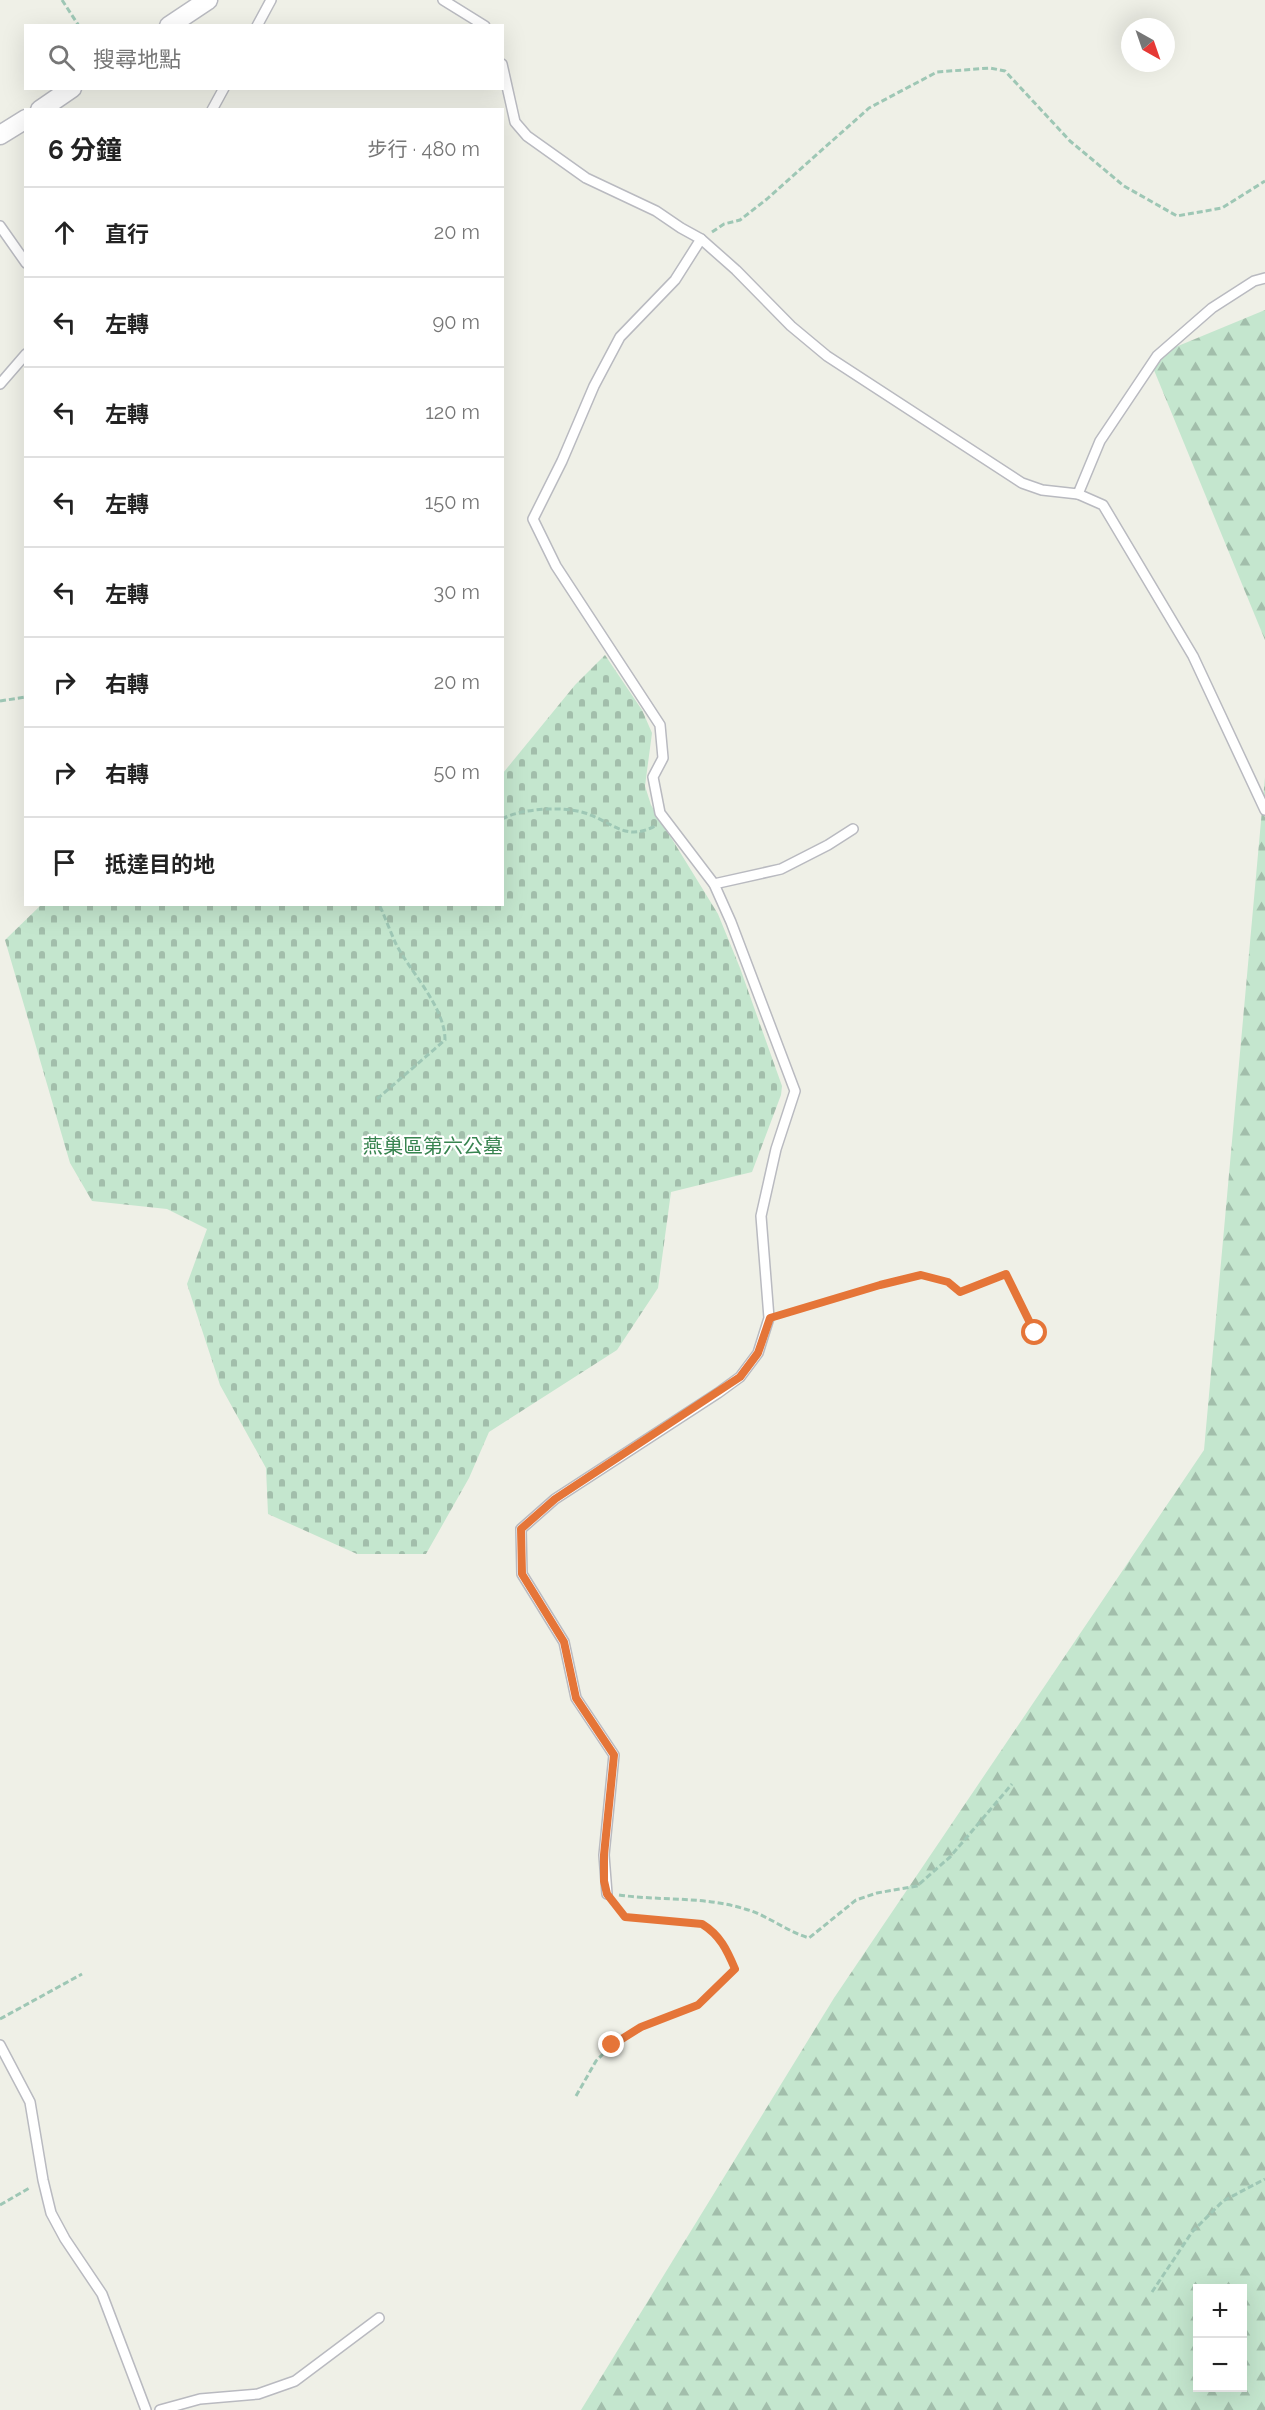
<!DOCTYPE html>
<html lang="zh-TW">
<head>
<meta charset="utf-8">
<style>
  body { margin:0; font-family:Raleway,"Noto Sans TC",sans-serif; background:#f6f6f6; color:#222 }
  .controls { position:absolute; right:18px; bottom:18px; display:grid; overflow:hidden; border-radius:0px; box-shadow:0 6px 24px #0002 }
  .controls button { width:54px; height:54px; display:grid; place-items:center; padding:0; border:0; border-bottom:2px solid #e0e0e0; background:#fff; color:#222; font:30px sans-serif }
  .compass { position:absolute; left:1121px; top:18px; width:54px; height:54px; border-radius:50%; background:#fff; box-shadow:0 6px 24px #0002; rotate:140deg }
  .stop { position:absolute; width:18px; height:18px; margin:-14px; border:4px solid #e57538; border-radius:50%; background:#fff }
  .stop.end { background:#e57538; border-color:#fff; box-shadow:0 2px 6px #0008 }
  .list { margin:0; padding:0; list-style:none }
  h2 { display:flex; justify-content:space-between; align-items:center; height:78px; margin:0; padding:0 24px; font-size:26px }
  h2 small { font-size:20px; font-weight:400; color:#767676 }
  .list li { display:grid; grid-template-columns:39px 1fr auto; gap:18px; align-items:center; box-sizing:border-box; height:90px; padding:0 24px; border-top:2px solid #e0e0e0 }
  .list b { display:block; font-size:22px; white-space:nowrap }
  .list em { font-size:20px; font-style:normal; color:#767676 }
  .icon { flex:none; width:33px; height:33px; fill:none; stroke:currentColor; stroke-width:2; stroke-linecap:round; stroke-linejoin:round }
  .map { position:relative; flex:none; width:1265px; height:2410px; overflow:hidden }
  .search { position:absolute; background:#fff; box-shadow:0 6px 24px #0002; left:24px; top:24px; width:480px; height:66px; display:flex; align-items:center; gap:15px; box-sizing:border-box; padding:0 21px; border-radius:0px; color:#767676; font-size:22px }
  .panel { position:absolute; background:#fff; box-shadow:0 6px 24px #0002; left:24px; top:108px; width:480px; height:798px; border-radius:0px }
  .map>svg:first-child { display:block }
  .forest { fill:url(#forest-firs); fill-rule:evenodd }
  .cemetery { fill:url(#cemetery-stones) }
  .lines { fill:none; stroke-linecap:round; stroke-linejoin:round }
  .service-casing { stroke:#b9bac0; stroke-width:12 }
  .minor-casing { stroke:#b9bac0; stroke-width:21 }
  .path { stroke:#9ec7b5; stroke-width:3; stroke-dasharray:6 3; stroke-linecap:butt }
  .service { stroke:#fff; stroke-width:9 }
  .minor { stroke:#fff; stroke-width:18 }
  .route { stroke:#e57538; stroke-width:8 }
  .labels { text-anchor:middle; stroke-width:4.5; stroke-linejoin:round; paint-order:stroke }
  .park-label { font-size:20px; fill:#388450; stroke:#fff }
</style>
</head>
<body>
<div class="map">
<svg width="1265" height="2410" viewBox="0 0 1265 2410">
  <defs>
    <pattern id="forest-firs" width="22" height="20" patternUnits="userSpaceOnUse" patternTransform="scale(1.5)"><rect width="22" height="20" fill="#c4e6ce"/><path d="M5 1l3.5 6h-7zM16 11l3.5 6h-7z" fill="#a2beab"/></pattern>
    <pattern id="cemetery-stones" width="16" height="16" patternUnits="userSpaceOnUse" patternTransform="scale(1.5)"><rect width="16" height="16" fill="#c4e6ce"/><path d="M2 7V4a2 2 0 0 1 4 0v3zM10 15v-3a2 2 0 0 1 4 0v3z" fill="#a2beab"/></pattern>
  </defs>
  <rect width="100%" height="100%" fill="#eff0e7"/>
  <g class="forest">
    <polygon points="1265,310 1265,640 1149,358"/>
    <path d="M1265,777V2410H581L834,1998L1204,1450ZM1198,2288H1242V2388H1198Z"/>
  </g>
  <polygon class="cemetery" points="605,655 642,710 652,733 645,786 651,805 718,914 740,968 782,1086 781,1095 752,1172 671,1192 658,1288 617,1350 489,1432 469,1478 426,1554 357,1554 268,1514 266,1468 220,1385 187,1284 207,1229 167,1209 92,1201 70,1163 5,940 41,905 502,904 503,773 575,685"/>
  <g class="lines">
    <g class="service-casing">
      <g id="service">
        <polyline points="443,0 485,26"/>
        <polyline points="257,26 271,0"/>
        <polyline points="502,64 515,122 527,136 586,178 656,211 681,228 701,239 736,270 791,326 827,356 1022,483 1042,490 1078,494 1100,441 1157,356 1212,308 1254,281 1265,278"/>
        <polyline points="212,110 224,88"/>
        <polyline points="0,226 26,263"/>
        <polyline points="0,384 26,354"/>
        <polyline points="1078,494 1103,505 1193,656 1265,810"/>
        <polyline points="714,884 781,869 828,845 853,829"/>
        <polyline points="607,1894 604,1855 614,1755 576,1698 564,1642 522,1574 521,1529 555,1499 718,1393 740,1377 758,1353 769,1318 761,1216 776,1149 795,1091 731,922 714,884 660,813 653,777 663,758 660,725 556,566 533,519 562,461 594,386 620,337 675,280 701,239"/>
        <polyline points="0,2045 30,2102 43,2180 51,2213 65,2239 102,2294 146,2410"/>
        <polyline points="160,2410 200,2399 258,2394 295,2381 379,2318"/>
      </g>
    </g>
    <g class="minor-casing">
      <g id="minor">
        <polyline points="169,26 208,0"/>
        <polyline points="40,110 72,88"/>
        <polyline points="0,135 26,119"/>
      </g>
    </g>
    <g class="path">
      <polyline points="62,0 79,26"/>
      <polyline points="712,232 724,224 740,220 767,199 869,108 937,72 990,68 1005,71 1070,141 1124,186 1177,216 1222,208 1265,181"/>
      <polyline points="0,701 26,697"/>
      <path d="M502,819C522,808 564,806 585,813C613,822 625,842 655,826"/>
      <path d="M377,1099L445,1040C445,1007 411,973 396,944C390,931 385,917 379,904"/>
      <polyline points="783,1314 880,1285 921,1276 948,1282 960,1292 1006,1274 1035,1333"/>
      <path d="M619,1895C661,1901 703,1896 745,1909C767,1915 786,1931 809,1938L856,1900L877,1893L917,1886L950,1857L1012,1784"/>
      <polyline points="0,2019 82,1974"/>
      <path d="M576,2096L596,2061L612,2045L641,2027L698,2005L735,1969C727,1950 720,1935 702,1924L625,1917L615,1905"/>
      <polyline points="0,2205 31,2187"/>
      <polyline points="1152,2292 1192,2232 1223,2201 1265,2179"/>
    </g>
    <use href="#service" class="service"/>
    <use href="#minor" class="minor"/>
  </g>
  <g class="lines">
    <path class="route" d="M612,2045L641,2027L698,2005L735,1969C727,1950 720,1935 702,1924L625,1917L607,1894L604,1881V1855L614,1755L576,1698L564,1642L522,1574L521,1529L555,1499L740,1377L758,1353L770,1318L880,1285L921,1275L948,1282L960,1292L1006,1274L1035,1333"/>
  </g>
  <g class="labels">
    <g class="park-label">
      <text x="433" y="1153">燕巢區第六公墓</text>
    </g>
  </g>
</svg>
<div class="controls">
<button>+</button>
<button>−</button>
</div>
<svg class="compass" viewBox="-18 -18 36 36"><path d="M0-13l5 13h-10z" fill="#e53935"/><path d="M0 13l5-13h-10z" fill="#767676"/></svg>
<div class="stop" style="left:1035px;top:1333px"></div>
<div class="stop end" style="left:612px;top:2045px"></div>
<div class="search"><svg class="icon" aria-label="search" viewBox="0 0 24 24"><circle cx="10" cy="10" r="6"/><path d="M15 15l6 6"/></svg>搜尋地點</div>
<section class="panel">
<h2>6 分鐘<small>步行 · 480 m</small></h2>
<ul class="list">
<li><svg class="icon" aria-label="ahead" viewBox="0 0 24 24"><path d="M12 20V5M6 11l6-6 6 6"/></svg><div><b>直行</b></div><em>20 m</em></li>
<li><svg class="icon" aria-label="left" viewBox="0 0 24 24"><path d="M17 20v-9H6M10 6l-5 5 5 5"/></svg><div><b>左轉</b></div><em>90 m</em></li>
<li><svg class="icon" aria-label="left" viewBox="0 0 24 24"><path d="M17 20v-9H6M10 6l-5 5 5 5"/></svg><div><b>左轉</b></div><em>120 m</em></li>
<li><svg class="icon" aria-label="left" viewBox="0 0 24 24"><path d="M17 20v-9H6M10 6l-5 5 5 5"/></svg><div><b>左轉</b></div><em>150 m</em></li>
<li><svg class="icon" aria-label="left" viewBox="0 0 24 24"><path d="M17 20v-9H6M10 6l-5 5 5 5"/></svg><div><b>左轉</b></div><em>30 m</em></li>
<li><svg class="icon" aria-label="right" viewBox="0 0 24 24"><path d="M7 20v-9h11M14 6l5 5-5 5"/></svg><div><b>右轉</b></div><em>20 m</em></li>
<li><svg class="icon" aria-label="right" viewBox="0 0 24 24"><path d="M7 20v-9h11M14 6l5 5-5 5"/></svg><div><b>右轉</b></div><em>50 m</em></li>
<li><svg class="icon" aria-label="arrive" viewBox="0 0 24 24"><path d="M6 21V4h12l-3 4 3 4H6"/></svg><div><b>抵達目的地</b></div></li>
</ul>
</section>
</div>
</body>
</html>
